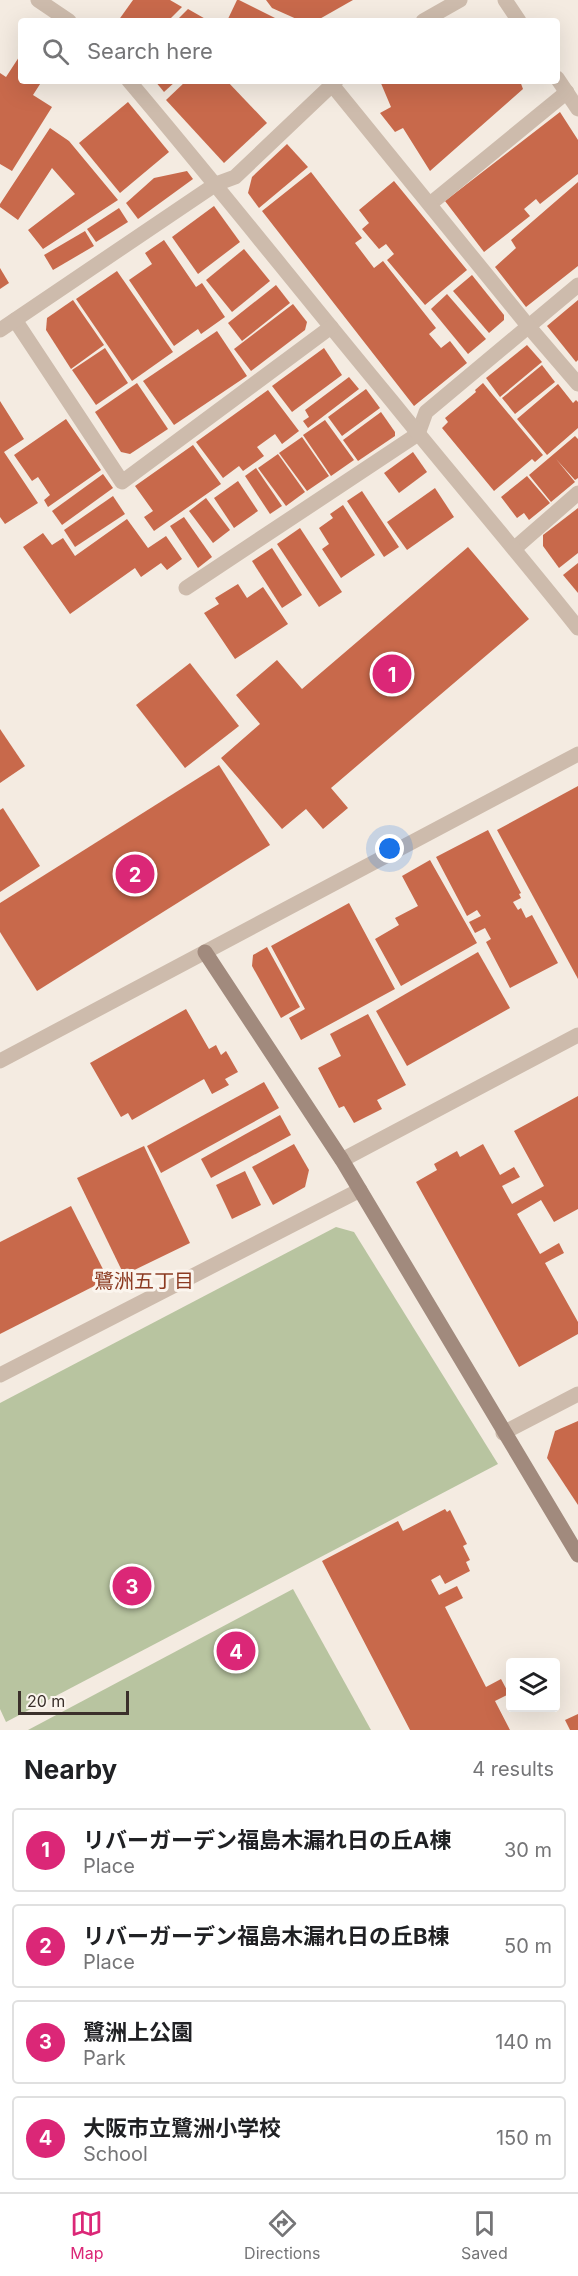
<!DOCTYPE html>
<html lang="en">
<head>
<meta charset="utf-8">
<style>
  body { margin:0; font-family:Inter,"Noto Sans JP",sans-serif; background:#f2f2f2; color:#202124 }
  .controls { position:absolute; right:18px; bottom:18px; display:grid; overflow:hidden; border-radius:6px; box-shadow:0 6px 24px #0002 }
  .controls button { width:54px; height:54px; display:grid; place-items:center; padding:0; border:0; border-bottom:2px solid #e0e0e0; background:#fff; color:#202124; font:30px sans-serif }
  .scale { position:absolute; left:18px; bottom:15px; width:111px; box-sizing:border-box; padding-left:6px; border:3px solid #3b302b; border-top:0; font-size:16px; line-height:21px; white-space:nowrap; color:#3b302b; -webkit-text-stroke:4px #fbf5ee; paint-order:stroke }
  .you { position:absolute; left:390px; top:849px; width:21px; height:21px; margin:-15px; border:4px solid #fff; border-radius:50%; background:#1a73e8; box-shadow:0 0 0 9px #1a73e833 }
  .badge { display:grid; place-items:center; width:39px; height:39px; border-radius:50%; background:#db2777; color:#fff; font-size:20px; font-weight:700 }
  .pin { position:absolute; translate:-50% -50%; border:3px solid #fff; box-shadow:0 2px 6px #0006 }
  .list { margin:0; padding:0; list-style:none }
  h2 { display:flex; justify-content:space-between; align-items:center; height:78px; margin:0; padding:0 24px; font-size:26px }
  h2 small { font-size:20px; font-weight:400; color:#757577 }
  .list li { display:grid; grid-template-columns:39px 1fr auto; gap:18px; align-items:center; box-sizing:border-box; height:84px; margin:0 12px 12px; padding:0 12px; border:2px solid #e0e0e0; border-radius:6px }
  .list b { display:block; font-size:22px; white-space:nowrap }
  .list p { margin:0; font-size:20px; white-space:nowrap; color:#757577 }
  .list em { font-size:20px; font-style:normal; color:#757577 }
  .icon { flex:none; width:33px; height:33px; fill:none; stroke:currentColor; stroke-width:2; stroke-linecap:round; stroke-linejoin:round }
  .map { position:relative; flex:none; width:578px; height:1730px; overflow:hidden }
  .search { position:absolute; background:#fff; box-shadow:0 6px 24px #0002; left:18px; right:18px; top:18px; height:66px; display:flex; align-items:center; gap:15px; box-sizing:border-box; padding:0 21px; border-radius:6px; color:#757577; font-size:22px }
  .sheet { height:462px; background:#fff }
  nav { display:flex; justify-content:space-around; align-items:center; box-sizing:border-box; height:84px; border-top:2px solid #e0e0e0; background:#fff; font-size:16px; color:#757577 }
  nav a { display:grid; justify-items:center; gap:3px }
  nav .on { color:#db2777 }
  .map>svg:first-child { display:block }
  .green { fill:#b8c4a0 }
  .building { fill:#c8694b }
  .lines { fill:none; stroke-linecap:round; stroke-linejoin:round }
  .lane { stroke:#cdbbac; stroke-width:15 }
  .street { stroke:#cdbbac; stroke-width:15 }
  .secondary { stroke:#a18a7d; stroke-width:15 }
  .labels { text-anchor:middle; stroke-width:6; stroke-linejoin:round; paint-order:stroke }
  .neighbourhood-label { font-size:20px; fill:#8c3b22; stroke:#fbf5ee }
</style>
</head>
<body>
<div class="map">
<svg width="578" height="1730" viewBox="0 0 578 1730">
  <rect width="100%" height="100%" fill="#f4ebe1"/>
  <g class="green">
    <polygon points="336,1227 354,1232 498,1464 6,1722 0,1709 0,1403"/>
    <polygon points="293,1589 371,1730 28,1730"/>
  </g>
  <g class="building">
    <polygon points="133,0 170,0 182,7 168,21 118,21"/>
    <polygon points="237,0 239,0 281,21 227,21"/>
    <polygon points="266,0 353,0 316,21 301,21 272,8"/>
    <polygon points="188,9 209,21 176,21"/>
    <polygon points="21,54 21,81 42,81 33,95 52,107 12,171 0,164 0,73 6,77"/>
    <polygon points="155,81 176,81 164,92"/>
    <polygon points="186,81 227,81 267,123 224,163 166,100"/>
    <polygon points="380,81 520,81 523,89 430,171 403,128 395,132 380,113 391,107"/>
    <polygon points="128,102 169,152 120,193 79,143"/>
    <polygon points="560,112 578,140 578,174 540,204 536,199 524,209 530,216 484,252 445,201"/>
    <polygon points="50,128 69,141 118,200 43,249 28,230 75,194 52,168 18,220 0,207 0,204"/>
    <polygon points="287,144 308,167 259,208 248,193 252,177"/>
    <polygon points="187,171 193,179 138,219 126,203 154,178"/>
    <polygon points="311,172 362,238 355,243 374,268 383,261 436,328 429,334 441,348 450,341 467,363 414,406 262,211"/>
    <polygon points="394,181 467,270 425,305 387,260 394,254 386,244 379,249 362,229 369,223 359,210"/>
    <polygon points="578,182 578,266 526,307 495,267 516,248 511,240"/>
    <polygon points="214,206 240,242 198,274 172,237"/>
    <polygon points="119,208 128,222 96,242 87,229"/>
    <polygon points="85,231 94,246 53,270 44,255"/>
    <polygon points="164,240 196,287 202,283 225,317 201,334 198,329 174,346 129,280 152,264 145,253"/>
    <polygon points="244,249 270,281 232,312 206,280"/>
    <polygon points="0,268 9,283 0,289"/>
    <polygon points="117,271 173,352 132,381 76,299"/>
    <polygon points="472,275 504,315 504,320 489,333 453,291"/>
    <polygon points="276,285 290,303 242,341 228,323"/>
    <polygon points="447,294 486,339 468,354 431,309"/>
    <polygon points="73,300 104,345 71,369 46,330 47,318"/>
    <polygon points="578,300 578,360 576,362 547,326"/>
    <polygon points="293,304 307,322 305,330 251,371 234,349"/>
    <polygon points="217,331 247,376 174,425 143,381"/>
    <polygon points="527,345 542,362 500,397 486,378"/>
    <polygon points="105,348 128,383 96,405 72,370"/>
    <polygon points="324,348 342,375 292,412 272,386"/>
    <polygon points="542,365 555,382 515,414 502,398"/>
    <polygon points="349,377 359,389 308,428 303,421 309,417 305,410"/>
    <polygon points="137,383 168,429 130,454 121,452 95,412"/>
    <polygon points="483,383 543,455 535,462 532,459 494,491 442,428 448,422 445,418 476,392 475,390"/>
    <polygon points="558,384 573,403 576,400 578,402 578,428 547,455 517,419"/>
    <polygon points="366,389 380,408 342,436 328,417"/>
    <polygon points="268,390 299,431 282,444 275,434 257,447 264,456 243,471 239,466 223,478 196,442"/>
    <polygon points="0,401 24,439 4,452 38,503 5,524 0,517"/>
    <polygon points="381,412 395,432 395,436 358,461 343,440"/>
    <polygon points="66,419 101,470 48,507 44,500 50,495 38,477 32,481 14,455"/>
    <polygon points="325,420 354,460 331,476 303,435"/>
    <polygon points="575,436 578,439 578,478 575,480 556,459 575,482 551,502 529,475"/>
    <polygon points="302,437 329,476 307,491 279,453"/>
    <polygon points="193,445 221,484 154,531 144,517 153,511 135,486"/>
    <polygon points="413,452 427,472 399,493 384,473"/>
    <polygon points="278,454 305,492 286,506 258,468"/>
    <polygon points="256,468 282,506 270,514 245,476"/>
    <polygon points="103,474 113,488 62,525 52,511"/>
    <polygon points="527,476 550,503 529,520 524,513 517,518 501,497"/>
    <polygon points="238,481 258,511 234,528 214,498"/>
    <polygon points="435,488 454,517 407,550 387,522"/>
    <polygon points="362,491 399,547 384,557 347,501"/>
    <polygon points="113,496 125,514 75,547 64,530"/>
    <polygon points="206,498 230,530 213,543 189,511"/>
    <polygon points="343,505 375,555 341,578 322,549 329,544 319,528 333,518 330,514"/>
    <polygon points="578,508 578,553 559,568 543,546 543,535"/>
    <polygon points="184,517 212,557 198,568 170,526"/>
    <polygon points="127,519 148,548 166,536 182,559 167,570 161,563 141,577 135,568 70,614 23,547 43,533 52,545 63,538 75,556"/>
    <polygon points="300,528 342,592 319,607 277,544"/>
    <polygon points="468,547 529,619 331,788 348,808 323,829 306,809 282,829 221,758 260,724 236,695 277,660 302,689"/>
    <polygon points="272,548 302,595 282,608 252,561"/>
    <polygon points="578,563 578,593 563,575"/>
    <polygon points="238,584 247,598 263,587 288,624 235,659 204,613 219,604 215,598"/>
    <polygon points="190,663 239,726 185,768 136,705"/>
    <polygon points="0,729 25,766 0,783"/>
    <polygon points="219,765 270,845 37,991 0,932 0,903"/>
    <polygon points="578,786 578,979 497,830"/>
    <polygon points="3,808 40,866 0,892 0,810"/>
    <polygon points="488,830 521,893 519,894 521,898 513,902 518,910 521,908 526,918 532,915 558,963 510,988 486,942 491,939 485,928 475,933 469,922 481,916 477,910 467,916 436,857"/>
    <polygon points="430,860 477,943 401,986 375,939 399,925 395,918 418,906 402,876"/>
    <polygon points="349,903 395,989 301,1040 289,1018 305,1009 271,946"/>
    <polygon points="267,947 300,1007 281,1018 252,966 253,955"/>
    <polygon points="478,952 510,1008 407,1066 376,1011"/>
    <polygon points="186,1009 209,1049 216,1045 221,1055 226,1051 238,1072 225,1079 229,1085 212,1094 204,1079 132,1120 128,1113 121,1117 90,1063"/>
    <polygon points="368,1014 406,1085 377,1100 382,1109 354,1123 344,1106 339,1108 318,1068 341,1056 330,1034"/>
    <polygon points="264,1082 279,1108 161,1173 147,1146"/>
    <polygon points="578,1096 578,1209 554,1222 541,1200 517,1214 540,1254 559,1243 564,1253 545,1263 578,1322 578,1334 519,1367 416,1182 437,1170 434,1164 457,1151 460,1157 483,1144 500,1175 514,1167 520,1177 502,1186 512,1204 544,1186 514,1131"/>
    <polygon points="280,1115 291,1135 211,1178 201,1159"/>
    <polygon points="294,1144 309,1170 305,1187 273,1205 252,1167"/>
    <polygon points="144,1146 190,1243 124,1275 77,1178"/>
    <polygon points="245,1171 261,1205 232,1219 216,1185"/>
    <polygon points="71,1206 108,1279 0,1334 0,1242"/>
    <polygon points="578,1421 578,1505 547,1458 555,1431"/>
    <polygon points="445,1509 447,1512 450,1510 467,1544 463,1546 470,1560 466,1562 470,1571 445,1584 440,1575 431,1580 439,1595 457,1586 463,1598 445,1607 486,1687 501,1679 509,1694 495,1701 510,1730 410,1730 322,1561 398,1521 403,1531"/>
    <polygon points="578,1714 578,1730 570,1730 565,1720"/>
  </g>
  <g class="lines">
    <g class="lane">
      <polyline points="430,204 567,92"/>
      <polyline points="515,548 578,493"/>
      <polyline points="186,588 418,434 426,412 578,285"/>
    </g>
    <g class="street">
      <polyline points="38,0 69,21"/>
      <polyline points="505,0 519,21"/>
      <polyline points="423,21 460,0"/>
      <polyline points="557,78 578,109"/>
      <path d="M129,81C218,186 303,294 391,400C453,477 517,551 578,628"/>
      <polyline points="333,86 529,327 578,384"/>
      <polyline points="15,320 122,482 331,327"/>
      <polyline points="0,330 216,184 235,177 336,81"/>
      <polyline points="0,1061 578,754"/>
      <polyline points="342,1160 578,1035"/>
      <polyline points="0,1375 360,1190"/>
      <polyline points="503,1433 578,1394"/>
    </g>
    <polyline class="secondary" points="205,952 342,1160 578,1555"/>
  </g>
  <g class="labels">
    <g class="neighbourhood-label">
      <text x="144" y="1288">鷺洲五丁目</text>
    </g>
  </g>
</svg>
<div class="controls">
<button><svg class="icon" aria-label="layers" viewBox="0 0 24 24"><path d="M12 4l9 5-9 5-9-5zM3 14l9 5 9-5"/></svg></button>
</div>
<div class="scale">20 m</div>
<div class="you"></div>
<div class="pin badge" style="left:392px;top:674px">1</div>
<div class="pin badge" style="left:135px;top:874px">2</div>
<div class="pin badge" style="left:132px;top:1586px">3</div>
<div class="pin badge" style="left:236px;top:1651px">4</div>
<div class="search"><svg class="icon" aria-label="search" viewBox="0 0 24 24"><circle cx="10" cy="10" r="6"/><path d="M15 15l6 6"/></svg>Search here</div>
</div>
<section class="sheet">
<h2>Nearby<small>4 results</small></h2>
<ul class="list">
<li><span class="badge">1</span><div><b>リバーガーデン福島木漏れ日の丘A棟</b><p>Place</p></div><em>30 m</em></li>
<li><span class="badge">2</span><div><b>リバーガーデン福島木漏れ日の丘B棟</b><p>Place</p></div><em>50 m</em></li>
<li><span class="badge">3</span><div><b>鷺洲上公園</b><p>Park</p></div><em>140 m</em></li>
<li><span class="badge">4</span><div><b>大阪市立鷺洲小学校</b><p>School</p></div><em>150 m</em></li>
</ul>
</section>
<nav>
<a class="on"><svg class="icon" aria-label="map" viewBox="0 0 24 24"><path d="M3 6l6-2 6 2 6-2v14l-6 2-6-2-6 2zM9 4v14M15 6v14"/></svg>Map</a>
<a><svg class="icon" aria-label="directions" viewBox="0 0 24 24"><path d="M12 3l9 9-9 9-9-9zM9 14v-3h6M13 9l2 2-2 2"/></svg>Directions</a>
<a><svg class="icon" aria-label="saved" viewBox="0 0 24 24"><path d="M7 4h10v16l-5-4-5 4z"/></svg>Saved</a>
</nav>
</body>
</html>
